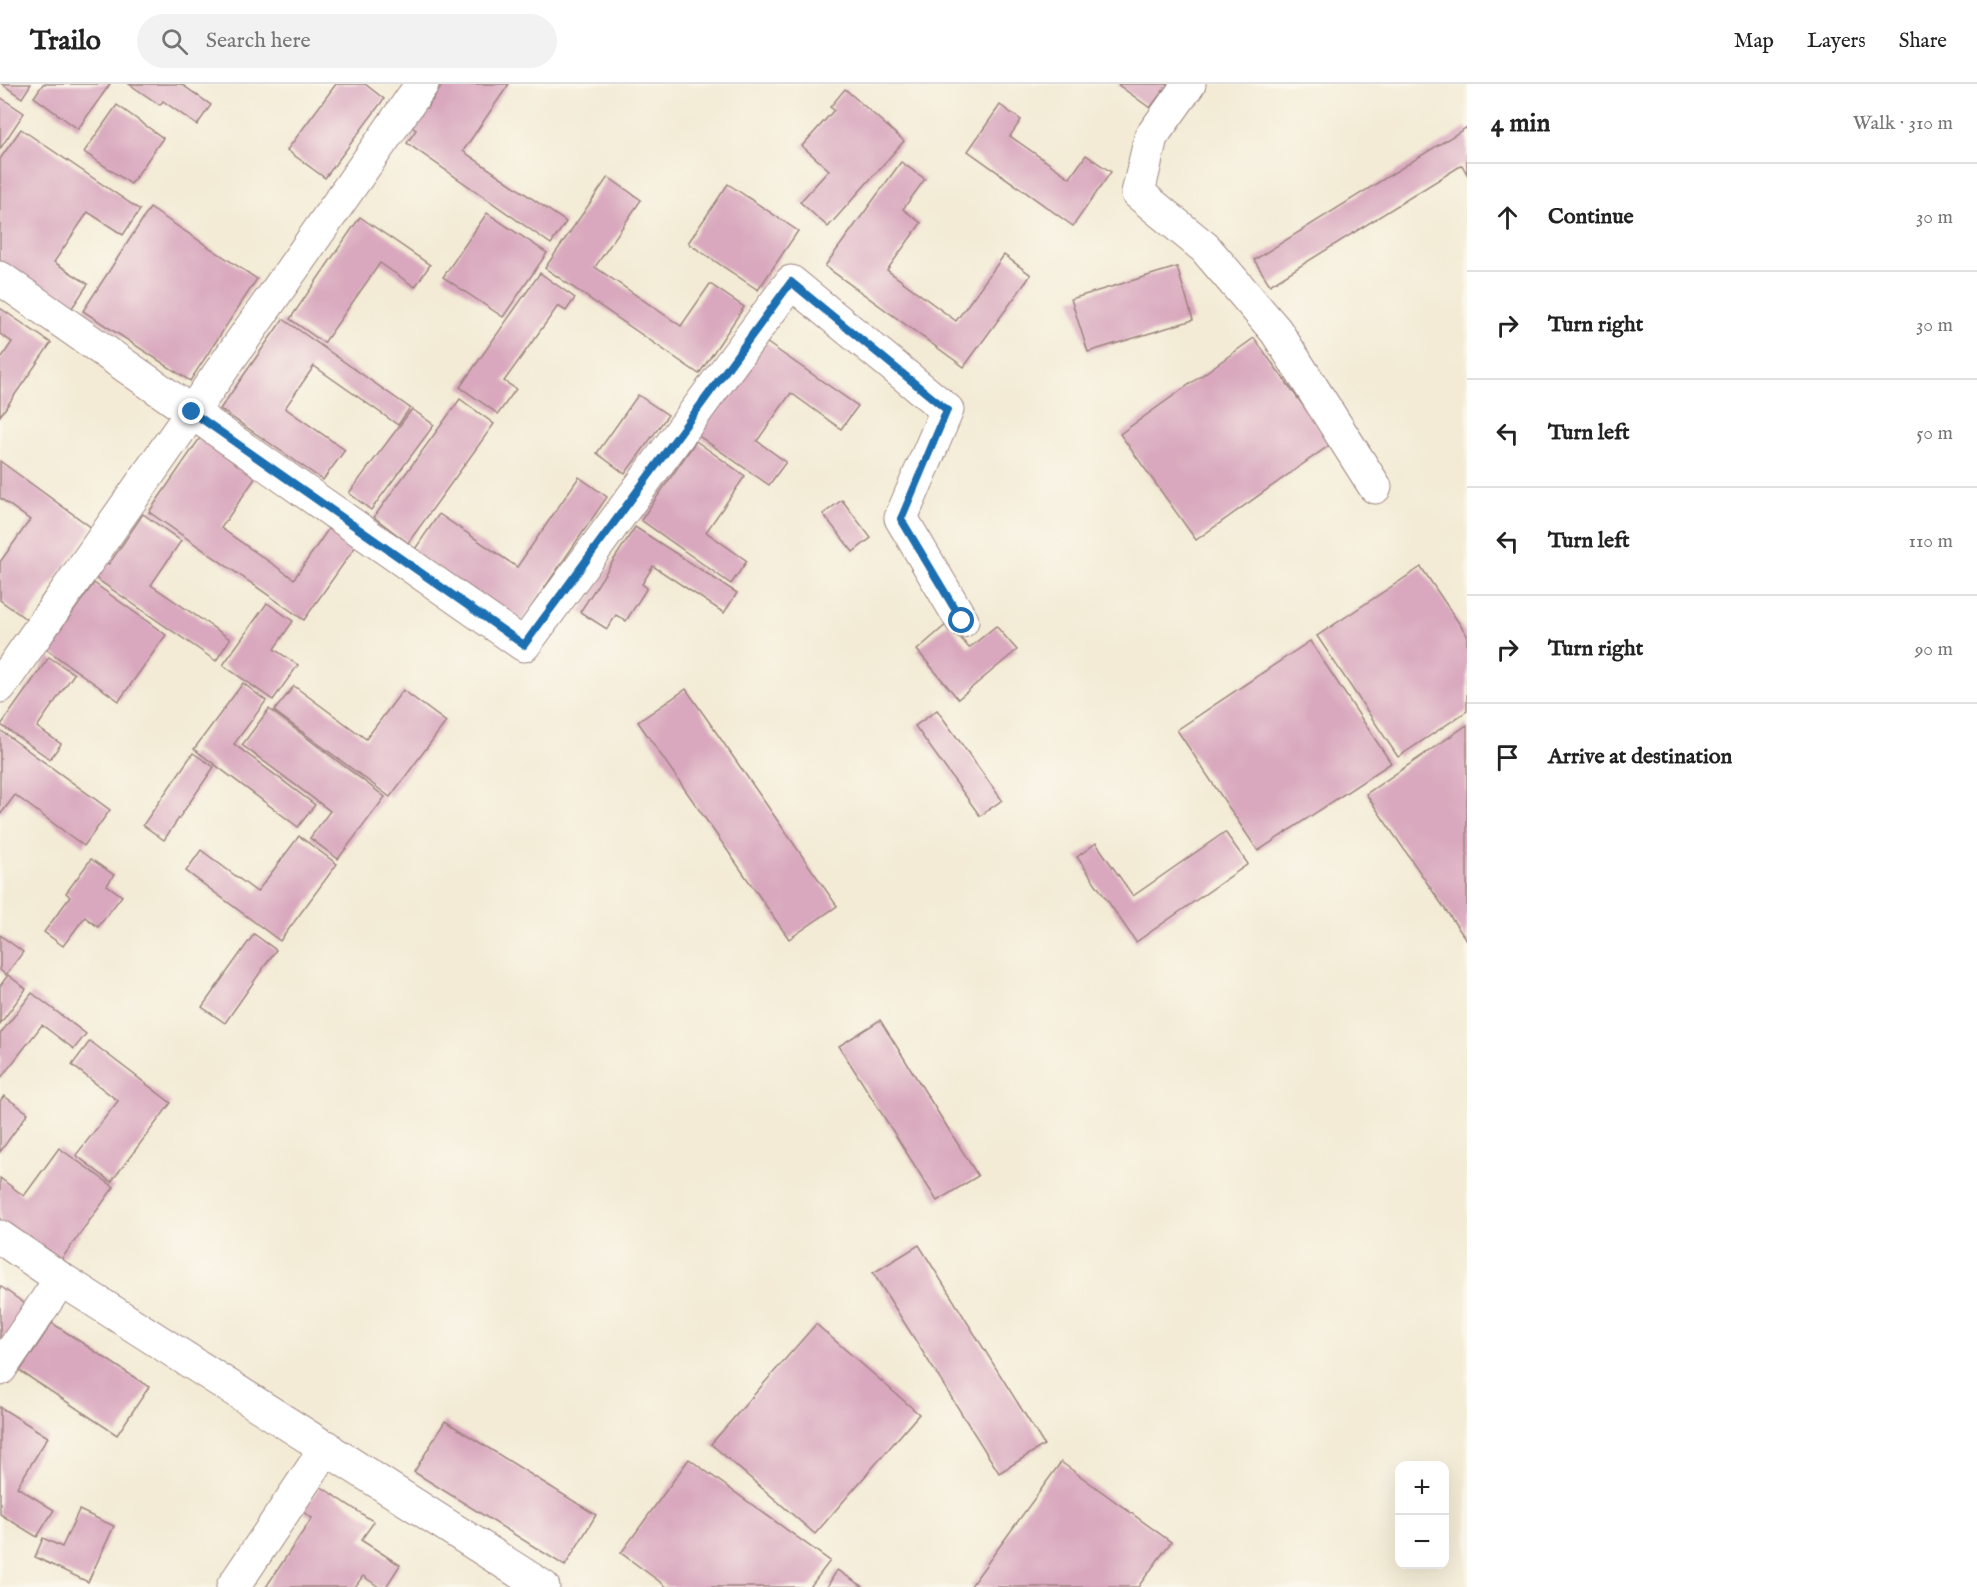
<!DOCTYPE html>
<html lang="en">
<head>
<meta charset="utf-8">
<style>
  body { margin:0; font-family:"IM FELL English",serif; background:#f2f2f2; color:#222 }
  .controls { position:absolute; right:18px; bottom:18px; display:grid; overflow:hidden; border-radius:12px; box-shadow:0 6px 24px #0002 }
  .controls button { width:54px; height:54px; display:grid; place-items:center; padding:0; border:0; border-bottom:2px solid #e0e0e0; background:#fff; color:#222; font:30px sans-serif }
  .stop { position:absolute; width:18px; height:18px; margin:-14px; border:4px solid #1f6fb2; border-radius:50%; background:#fff }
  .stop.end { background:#1f6fb2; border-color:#fff; box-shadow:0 2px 6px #0008 }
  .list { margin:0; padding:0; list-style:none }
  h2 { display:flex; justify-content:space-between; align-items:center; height:78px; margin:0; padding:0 24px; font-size:26px }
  h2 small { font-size:20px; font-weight:400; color:#767676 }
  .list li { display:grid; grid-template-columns:39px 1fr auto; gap:18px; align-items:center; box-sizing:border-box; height:108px; padding:0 24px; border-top:2px solid #e0e0e0 }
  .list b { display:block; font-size:22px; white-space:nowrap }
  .list em { font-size:20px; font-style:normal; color:#767676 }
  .icon { flex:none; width:33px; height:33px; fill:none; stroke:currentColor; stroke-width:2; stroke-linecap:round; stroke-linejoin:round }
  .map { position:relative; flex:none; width:1467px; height:1503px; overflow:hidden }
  header { display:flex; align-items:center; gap:36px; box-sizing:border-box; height:84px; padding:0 30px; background:#fff; border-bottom:2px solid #e0e0e0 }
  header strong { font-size:28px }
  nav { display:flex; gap:33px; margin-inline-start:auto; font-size:21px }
  .search { width:420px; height:54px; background:#f2f2f2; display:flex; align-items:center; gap:15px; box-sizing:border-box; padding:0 21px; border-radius:33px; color:#767676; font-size:22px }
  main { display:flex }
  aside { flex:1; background:#fff }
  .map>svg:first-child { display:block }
  .building { fill:#d9a8be }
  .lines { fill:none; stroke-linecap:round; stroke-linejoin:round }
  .minor-casing { stroke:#9e8580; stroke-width:35 }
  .minor { stroke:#fff; stroke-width:33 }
  .route { stroke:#1f6fb2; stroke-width:8 }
</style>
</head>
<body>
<header>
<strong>Trailo</strong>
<div class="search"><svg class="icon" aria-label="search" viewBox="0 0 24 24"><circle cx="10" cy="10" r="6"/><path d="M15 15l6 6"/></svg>Search here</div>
<nav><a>Map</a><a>Layers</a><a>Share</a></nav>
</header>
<main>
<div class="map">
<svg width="1467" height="1503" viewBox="0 0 1467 1503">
  <rect width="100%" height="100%" fill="#fbf7ec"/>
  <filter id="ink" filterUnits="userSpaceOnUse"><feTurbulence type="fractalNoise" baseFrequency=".0167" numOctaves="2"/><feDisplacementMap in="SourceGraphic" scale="12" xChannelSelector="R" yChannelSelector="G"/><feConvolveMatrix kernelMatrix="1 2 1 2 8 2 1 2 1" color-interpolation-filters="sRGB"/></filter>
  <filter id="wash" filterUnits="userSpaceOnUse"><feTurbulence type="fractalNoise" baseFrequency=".008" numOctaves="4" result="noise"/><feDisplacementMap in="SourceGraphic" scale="24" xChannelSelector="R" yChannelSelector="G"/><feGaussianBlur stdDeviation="1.35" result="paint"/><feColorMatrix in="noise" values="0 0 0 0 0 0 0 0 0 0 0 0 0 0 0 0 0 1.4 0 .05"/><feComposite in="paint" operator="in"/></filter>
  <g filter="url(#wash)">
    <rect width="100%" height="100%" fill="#f3ebd5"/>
    <g id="blocks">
      <g class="building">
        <polygon points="2,0 31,0 22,14"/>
        <polygon points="43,0 110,0 78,45 34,13"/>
        <polygon points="129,0 181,0 211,21 197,41 163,17 160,21"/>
        <polygon points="336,0 365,0 384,15 325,94 287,66"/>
        <polygon points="443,0 509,0 463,67 566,138 551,160 407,59 416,46 402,36 416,16 427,24"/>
        <polygon points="1117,0 1168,0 1150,24"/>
        <polygon points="845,5 904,57 828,143 800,118 829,86 802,62 834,26 830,23"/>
        <polygon points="0,13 24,29 0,65"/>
        <polygon points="117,21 163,54 131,100 84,68"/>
        <polygon points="1000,21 1021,36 1010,52 1070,94 1086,71 1111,88 1073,142 968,67"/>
        <polygon points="1467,43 1467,90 1462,81 1270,201 1254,176"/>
        <polygon points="21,45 140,126 123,151 88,128 54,178 88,200 68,230 0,183 0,75"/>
        <polygon points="901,78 925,95 903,125 921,139 887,186 956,237 1004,171 1031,191 964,283 825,182"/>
        <polygon points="608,93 641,116 595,183 681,242 710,200 744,223 699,290 545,184"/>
        <polygon points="728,100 798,147 758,206 688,159"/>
        <polygon points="150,124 257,195 190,297 83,227"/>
        <polygon points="487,129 547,169 503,233 443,193"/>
        <polygon points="360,133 430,181 415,203 380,179 324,259 290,235"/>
        <polygon points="1177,183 1193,236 1088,268 1071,215"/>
        <polygon points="540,189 575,214 566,227 558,222 504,297 516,305 498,330 460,303"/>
        <polygon points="0,224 51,259 0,332 0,276 12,258 0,250"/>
        <polygon points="283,235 410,324 398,341 314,282 285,324 345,366 323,396 220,325"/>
        <polygon points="1254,254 1331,360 1196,456 1120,350"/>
        <polygon points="763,256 858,322 841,345 791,309 757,357 786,378 769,401 696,350"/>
        <polygon points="638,311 668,331 625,390 597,369"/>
        <polygon points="460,315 494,340 408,459 374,433"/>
        <polygon points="412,325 434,341 371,426 349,409"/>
        <polygon points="202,351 258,390 221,444 294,495 331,441 358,459 304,536 149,428"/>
        <polygon points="696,357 745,392 706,448 747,477 731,500 641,436"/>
        <polygon points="0,377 92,444 26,535 0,516 0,478 30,436 0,414"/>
        <polygon points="579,393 607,413 519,541 413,468 439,430 517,483"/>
        <polygon points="842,416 871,454 853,468 823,430"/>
        <polygon points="143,430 181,457 151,501 230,555 216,577 94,493 105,478 109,480"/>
        <polygon points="635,443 737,509 724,529 653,482 642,500 647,504 626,537 616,531 607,545 580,528"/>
        <polygon points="1421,483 1467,551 1467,627 1398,673 1317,552"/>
        <polygon points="94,499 166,551 119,617 46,565"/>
        <polygon points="267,519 293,537 274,565 298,581 273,616 223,581"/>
        <polygon points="948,539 969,564 996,542 1017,566 958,615 917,566"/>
        <polygon points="1310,557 1391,679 1258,767 1177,646"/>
        <polygon points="49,573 74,590 37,643 61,660 50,675 1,641"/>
        <polygon points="243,599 266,617 234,660 315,721 298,743 194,665"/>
        <polygon points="294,602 366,655 403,606 446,638 390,713 274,627"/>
        <polygon points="686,605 837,822 789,855 638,638"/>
        <polygon points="269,625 385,713 338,775 310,754 330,727 242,661"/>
        <polygon points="937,626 1002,716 980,732 915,642"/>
        <polygon points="1467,641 1467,857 1366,710"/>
        <polygon points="0,646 110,726 84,762 15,711 0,731"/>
        <polygon points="193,669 214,683 164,756 143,741"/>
        <polygon points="1225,748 1248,780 1136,858 1077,773 1096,759 1133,812"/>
        <polygon points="299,752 337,780 280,857 186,787 201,766 257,808"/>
        <polygon points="91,775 114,791 107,801 122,812 98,843 85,833 63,862 44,848 70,813 66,809"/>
        <polygon points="254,850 276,866 225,939 202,923"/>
        <polygon points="0,851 23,868 6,891 0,886"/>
        <polygon points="8,891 26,905 0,940 0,902"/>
        <polygon points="32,909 86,950 74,965 42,941 0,995 0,950"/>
        <polygon points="880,936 978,1092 937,1117 839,962"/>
        <polygon points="90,957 171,1019 111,1098 76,1071 118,1017 72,981"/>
        <polygon points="4,1012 28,1029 0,1068 0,1017"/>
        <polygon points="59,1064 114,1103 55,1184 0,1144 0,1094 24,1112"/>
        <polygon points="919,1161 1044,1361 999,1389 873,1189"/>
        <polygon points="0,1202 28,1222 0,1262"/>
        <polygon points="52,1239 149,1303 117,1351 20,1287"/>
        <polygon points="816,1240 919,1330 815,1450 711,1360"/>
        <polygon points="0,1323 48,1353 17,1403 54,1426 37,1453 0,1430"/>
        <polygon points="445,1337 596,1431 565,1482 414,1388"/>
        <polygon points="689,1375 830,1477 810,1503 667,1503 621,1469"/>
        <polygon points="1061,1378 1171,1458 1138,1503 970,1503"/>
        <polygon points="320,1402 374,1438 361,1456 400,1481 386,1503 379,1503 363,1492 355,1503 266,1503 312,1434 303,1428"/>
        <polygon points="79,1426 114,1442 88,1498 35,1473 43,1454 62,1463"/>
        <polygon points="837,1486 864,1503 827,1503"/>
      </g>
    </g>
  </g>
  <g filter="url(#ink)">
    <use href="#blocks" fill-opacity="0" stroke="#9e8580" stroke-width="1.5"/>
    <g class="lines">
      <g class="minor-casing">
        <g id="minor">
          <polyline points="1189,0 1151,53 1138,109 1205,164 1276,247 1375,403"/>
          <polyline points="0,194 524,561 791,198 947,326 901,434 962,537"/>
          <polyline points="0,602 422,0"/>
          <polyline points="0,1153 61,1195 543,1503"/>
          <polyline points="0,1285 61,1195"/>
          <polyline points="233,1503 327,1363"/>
        </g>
      </g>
      <use href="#minor" class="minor"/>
    </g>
  </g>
  <g class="lines" filter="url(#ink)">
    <polyline class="route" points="192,328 524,561 791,198 947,326 901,435 962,537"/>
  </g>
</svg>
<div class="controls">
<button>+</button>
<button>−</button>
</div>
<div class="stop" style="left:962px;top:537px"></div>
<div class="stop end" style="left:192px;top:328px"></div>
</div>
<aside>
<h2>4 min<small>Walk · 310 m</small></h2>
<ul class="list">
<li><svg class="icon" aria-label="ahead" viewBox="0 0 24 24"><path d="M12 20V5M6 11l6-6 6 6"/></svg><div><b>Continue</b></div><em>30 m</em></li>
<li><svg class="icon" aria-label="right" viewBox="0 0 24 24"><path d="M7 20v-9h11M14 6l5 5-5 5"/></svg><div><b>Turn right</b></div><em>30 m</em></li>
<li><svg class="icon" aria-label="left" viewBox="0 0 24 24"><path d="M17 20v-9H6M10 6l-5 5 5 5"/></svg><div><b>Turn left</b></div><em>50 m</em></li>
<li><svg class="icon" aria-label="left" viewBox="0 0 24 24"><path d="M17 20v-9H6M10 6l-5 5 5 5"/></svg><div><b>Turn left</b></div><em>110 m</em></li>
<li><svg class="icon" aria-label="right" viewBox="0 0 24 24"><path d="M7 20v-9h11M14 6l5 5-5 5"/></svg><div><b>Turn right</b></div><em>90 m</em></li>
<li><svg class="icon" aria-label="arrive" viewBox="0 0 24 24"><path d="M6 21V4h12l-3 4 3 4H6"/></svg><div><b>Arrive at destination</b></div></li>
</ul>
</aside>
</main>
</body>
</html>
